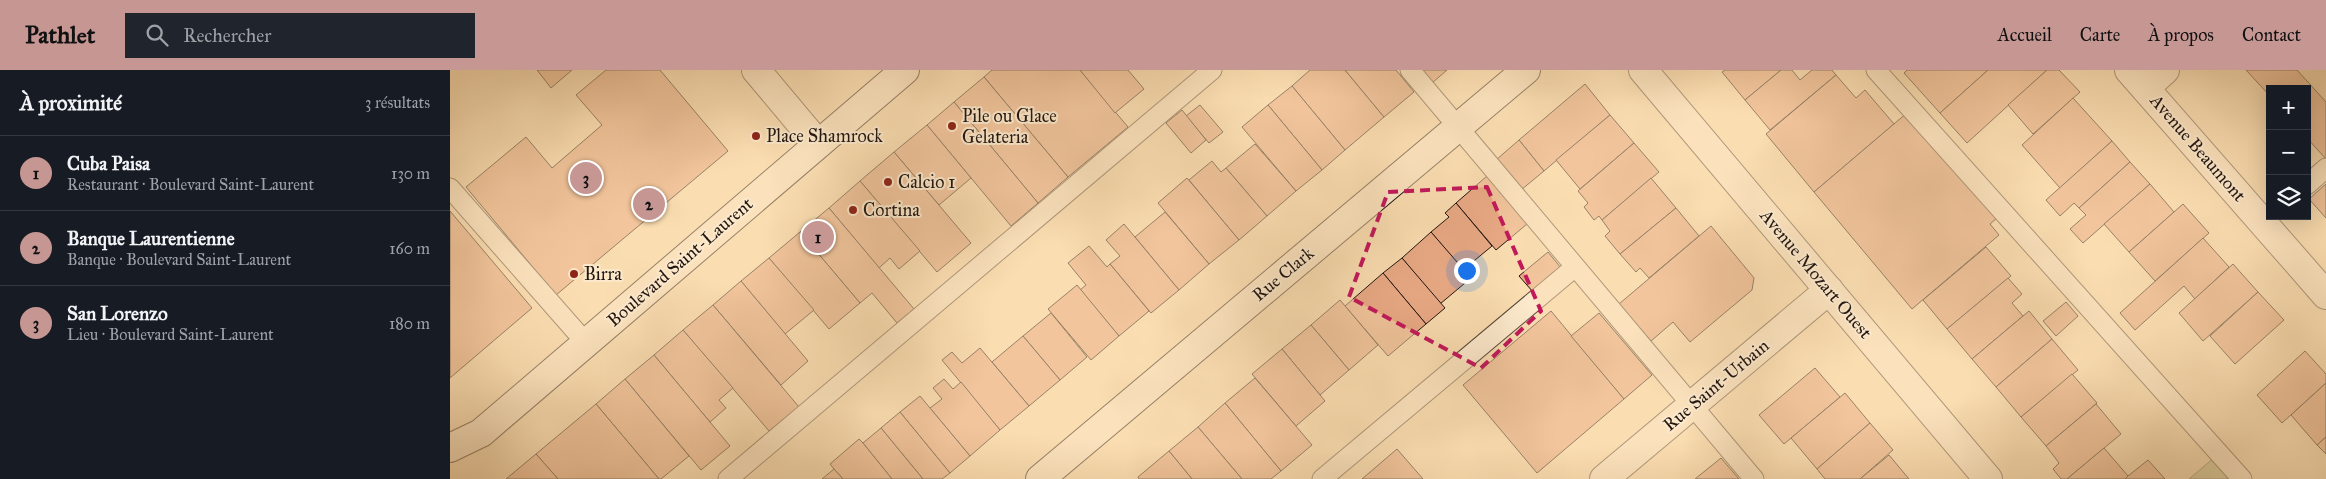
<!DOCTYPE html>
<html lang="fr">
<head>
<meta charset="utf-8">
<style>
  body { margin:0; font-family:"IM FELL Great Primer",serif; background:#20242c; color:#f1f3f6 }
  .controls { position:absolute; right:15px; top:15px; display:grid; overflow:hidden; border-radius:0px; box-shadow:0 5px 20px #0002 }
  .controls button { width:45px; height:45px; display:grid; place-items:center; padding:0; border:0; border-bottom:1px solid #363941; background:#171b24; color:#f1f3f6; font:25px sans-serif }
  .you { position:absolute; left:1016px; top:200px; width:18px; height:18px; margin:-12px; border:4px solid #fff; border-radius:50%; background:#1a73e8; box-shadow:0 0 0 8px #1a73e833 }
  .badge { display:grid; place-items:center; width:32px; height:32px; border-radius:50%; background:#c59692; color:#111; font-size:16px; font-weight:700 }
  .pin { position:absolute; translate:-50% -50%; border:2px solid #fff; box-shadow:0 1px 5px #0006 }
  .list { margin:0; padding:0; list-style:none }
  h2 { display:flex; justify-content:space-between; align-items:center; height:65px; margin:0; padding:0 20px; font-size:21px }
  h2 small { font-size:16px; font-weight:400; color:#9ea1a6 }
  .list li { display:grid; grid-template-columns:32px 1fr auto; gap:15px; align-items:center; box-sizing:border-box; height:75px; padding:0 20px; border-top:1px solid #363941 }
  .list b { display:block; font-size:19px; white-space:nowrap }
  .list p { margin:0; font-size:16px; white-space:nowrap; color:#9ea1a6 }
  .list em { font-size:16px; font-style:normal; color:#9ea1a6 }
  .icon { flex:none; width:28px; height:28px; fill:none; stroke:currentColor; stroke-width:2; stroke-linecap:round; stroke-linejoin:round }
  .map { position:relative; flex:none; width:1876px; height:409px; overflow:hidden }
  header { display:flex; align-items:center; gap:30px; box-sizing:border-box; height:70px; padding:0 25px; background:#c59692; color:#111 }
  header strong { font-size:24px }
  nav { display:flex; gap:28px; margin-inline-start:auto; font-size:18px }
  .search { width:350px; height:45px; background:#20242c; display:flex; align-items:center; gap:12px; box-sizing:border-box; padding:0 18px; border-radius:0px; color:#9ea1a6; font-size:19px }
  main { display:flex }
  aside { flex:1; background:#171b24 }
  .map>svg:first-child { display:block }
  .green { fill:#bcc28d; stroke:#6e6c4e }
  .building { fill:#e8a984; stroke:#21150f }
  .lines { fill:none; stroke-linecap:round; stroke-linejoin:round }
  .service-casing { stroke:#574738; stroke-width:21 }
  .minor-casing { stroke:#574738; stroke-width:30 }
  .secondary-casing { stroke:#21150f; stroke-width:30 }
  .service { stroke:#fce9cc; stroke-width:19 }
  .minor { stroke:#fce9cc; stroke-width:28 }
  .secondary { stroke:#fce9cc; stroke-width:28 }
  .marked { fill:none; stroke:#c2185b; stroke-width:4; stroke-dasharray:10 6; stroke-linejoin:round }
  .poi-dot { fill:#8f2418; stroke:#fce9cc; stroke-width:2 }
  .labels { text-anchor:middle; stroke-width:4; stroke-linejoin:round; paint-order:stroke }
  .poi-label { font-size:18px; fill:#21150f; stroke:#fce9cc; text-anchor:start }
  .street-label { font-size:18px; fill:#21150f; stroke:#fce9cc }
</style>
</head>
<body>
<header>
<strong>Pathlet</strong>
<div class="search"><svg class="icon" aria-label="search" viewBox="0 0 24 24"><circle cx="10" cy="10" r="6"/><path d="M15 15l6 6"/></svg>Rechercher</div>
<nav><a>Accueil</a><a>Carte</a><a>À propos</a><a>Contact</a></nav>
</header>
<main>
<aside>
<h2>À proximité<small>3 résultats</small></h2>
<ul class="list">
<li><span class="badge">1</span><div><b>Cuba Paisa</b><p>Restaurant · Boulevard Saint-Laurent</p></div><em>130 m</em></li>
<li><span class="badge">2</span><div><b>Banque Laurentienne</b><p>Banque · Boulevard Saint-Laurent</p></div><em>160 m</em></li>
<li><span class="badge">3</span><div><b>San Lorenzo</b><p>Lieu · Boulevard Saint-Laurent</p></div><em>180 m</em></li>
</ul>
</aside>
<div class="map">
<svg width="1876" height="409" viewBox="0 0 1876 409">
  <rect width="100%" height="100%" fill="#faddb1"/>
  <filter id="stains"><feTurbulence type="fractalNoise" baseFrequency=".004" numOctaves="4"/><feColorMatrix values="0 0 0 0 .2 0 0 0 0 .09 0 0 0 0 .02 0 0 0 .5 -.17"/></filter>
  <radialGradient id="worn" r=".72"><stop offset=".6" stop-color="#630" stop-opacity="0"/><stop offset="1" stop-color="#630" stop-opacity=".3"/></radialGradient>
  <polygon class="green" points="1765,387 1784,409 1739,409"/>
  <g class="building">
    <polygon points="87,0 122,0 101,18"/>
    <polygon points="156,0 210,0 278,81 106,225 16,117 76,67 102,98 152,55 126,25"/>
    <polygon points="542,0 630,0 678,57 618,107 534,7"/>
    <polygon points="630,0 678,0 694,19 665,43"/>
    <polygon points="860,0 895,0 934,47 895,80 842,16"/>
    <polygon points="895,0 946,0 964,22 934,47"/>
    <polygon points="971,0 997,0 982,13"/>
    <polygon points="1275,0 1331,0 1295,30 1272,2"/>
    <polygon points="1331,0 1342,0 1350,10 1362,0 1382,0 1386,5 1320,60 1295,30"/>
    <polygon points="1457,0 1538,0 1490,43 1454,3"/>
    <polygon points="1538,0 1597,0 1517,73 1490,43"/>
    <polygon points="1597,0 1609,0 1630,22 1583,64 1558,35"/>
    <polygon points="1796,0 1847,0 1876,32 1876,89 1857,68 1857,19 1820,19 1820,26"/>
    <polygon points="1386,5 1406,28 1415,20 1444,54 1364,122 1316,64"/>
    <polygon points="534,7 618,107 588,133 504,32"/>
    <polygon points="1135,14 1160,45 1094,101 1069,70"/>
    <polygon points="842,16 895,80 872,100 818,35"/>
    <polygon points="1623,28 1662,71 1610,118 1572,75"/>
    <polygon points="504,32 588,133 561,156 477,55"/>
    <polygon points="750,35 773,62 759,73 736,46"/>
    <polygon points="818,35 872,100 846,121 792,57"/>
    <polygon points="732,40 756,70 741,83 716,53"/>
    <polygon points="1458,42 1547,148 1540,154 1549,165 1462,239 1364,122"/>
    <polygon points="1160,45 1184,73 1130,119 1106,90"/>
    <polygon points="477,55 521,108 489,135 444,82"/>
    <polygon points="1069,70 1094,101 1071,120 1046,90"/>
    <polygon points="1662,71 1680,92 1629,138 1624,133 1610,146 1596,130"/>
    <polygon points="1184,73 1209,102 1152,150 1149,146 1144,150 1134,137 1138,133 1128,121"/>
    <polygon points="805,74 846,121 817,146 776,98"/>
    <polygon points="444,82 521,173 487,202 410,111"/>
    <polygon points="762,91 771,102 776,98 817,146 789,170 739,110"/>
    <polygon points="1680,92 1700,114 1633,173 1620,159 1636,145 1629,138"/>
    <polygon points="1037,106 1077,154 1046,180 1006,133"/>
    <polygon points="737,108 789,170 759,194 708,133"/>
    <polygon points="1201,108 1226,138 1170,184 1155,166 1160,161 1152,150"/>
    <polygon points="410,111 470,181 449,199 440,188 429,198 379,138"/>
    <polygon points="1700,114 1724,142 1679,182 1654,154"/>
    <polygon points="1876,114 1876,148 1859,129"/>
    <polygon points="1006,133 1042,176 1013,200 981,162 999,147 995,143"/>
    <polygon points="1733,134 1759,163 1705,211 1679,182"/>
    <polygon points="379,138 464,239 447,253 422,223 410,233 350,162"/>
    <polygon points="1226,138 1249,166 1199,208 1190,198 1186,202 1170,184"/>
    <polygon points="0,141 82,238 0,308"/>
    <polygon points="715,142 759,194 729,220 685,167"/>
    <polygon points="674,154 729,220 701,243 660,194 670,186 656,170"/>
    <polygon points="1261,156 1304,208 1302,220 1240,272 1223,252 1201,271 1169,234"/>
    <polygon points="350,162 410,233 379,259 319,188"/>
    <polygon points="981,162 1021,208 990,234 952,188"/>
    <polygon points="1753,168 1779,197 1745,229 1734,216 1685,260 1670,243"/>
    <polygon points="639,176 657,197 660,194 699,241 669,266 630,220 636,215 618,193"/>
    <polygon points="1536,177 1561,206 1497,259 1473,230"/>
    <polygon points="1098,182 1111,198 1083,222 1069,206"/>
    <polygon points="319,188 364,240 335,264 291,211"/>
    <polygon points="952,188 995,238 976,254 933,203"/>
    <polygon points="1783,194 1808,222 1753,271 1729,243"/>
    <polygon points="933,203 976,254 938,286 895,236"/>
    <polygon points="1558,208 1572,224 1562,233 1573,246 1522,289 1497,259"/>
    <polygon points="291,211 358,291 331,315 263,235"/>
    <polygon points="627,215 669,266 641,290 598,239"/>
    <polygon points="1808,222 1834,250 1785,294 1760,266"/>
    <polygon points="890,230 928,275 899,300 861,255"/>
    <polygon points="1616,232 1628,246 1606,266 1593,251"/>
    <polygon points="263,235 349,337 319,361 233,260"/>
    <polygon points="1101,241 1174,329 1087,403 1013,315"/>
    <polygon points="1579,241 1602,269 1546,317 1522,289"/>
    <polygon points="601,243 637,287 610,310 573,266"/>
    <polygon points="1149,243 1202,305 1174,329 1121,266"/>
    <polygon points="861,255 899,300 870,325 832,279"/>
    <polygon points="233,260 283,318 269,330 276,338 260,352 204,285"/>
    <polygon points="573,266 610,310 579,336 542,292"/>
    <polygon points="1602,269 1628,300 1571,347 1546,317"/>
    <polygon points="530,278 579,336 550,360 492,290 502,282 512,293"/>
    <polygon points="832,279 875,331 846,356 802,304"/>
    <polygon points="1855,281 1876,304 1876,313 1832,353 1807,325"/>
    <polygon points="204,285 280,376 251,400 175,309"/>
    <polygon points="1365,298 1390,327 1334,374 1309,345"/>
    <polygon points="1622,304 1647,333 1596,376 1571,347"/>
    <polygon points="805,308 862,375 831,401 775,333"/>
    <polygon points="175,309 239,386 211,409 209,409 146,334"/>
    <polygon points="494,309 503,319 511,312 550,360 520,386 480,338 492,329 483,318"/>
    <polygon points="1876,313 1876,367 1867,375 1841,345"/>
    <polygon points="1395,323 1420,353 1367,399 1341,368"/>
    <polygon points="470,326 520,386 500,403 450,342"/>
    <polygon points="775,333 831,401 821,409 792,409 748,357"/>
    <polygon points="146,334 209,409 108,409 86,384"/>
    <polygon points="1646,334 1671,364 1617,409 1611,409 1603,399 1609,393 1596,376"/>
    <polygon points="450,342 500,403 492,409 473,409 431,358"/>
    <polygon points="1420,353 1443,380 1410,409 1375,409 1367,399"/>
    <polygon points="748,357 792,409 742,409 719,381"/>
    <polygon points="431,358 473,409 442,409 413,373"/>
    <polygon points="1876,367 1876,384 1867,375"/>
    <polygon points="409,369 413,373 442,409 393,409 384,399 380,394"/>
    <polygon points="1654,378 1678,406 1675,409 1617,409"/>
    <polygon points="947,379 973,409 912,409"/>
    <polygon points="719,381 742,409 689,409 688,407"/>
    <polygon points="86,384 108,409 56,409"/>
    <polygon points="1439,385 1459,409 1410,409"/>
    <polygon points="1271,388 1289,409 1245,409"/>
    <polygon points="1698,390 1715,409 1675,409 1678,406"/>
    <polygon points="384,399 393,409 372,409"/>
  </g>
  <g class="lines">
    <g class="service-casing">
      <g id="service">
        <polyline points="960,0 1304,409"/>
        <polyline points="1426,0 1792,409"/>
        <polyline points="1857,115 1876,98"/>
        <polyline points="0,118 136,273"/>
        <polyline points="278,409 762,0"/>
        <polyline points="872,409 1125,197"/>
      </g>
    </g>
    <g class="minor-casing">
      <g id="minor">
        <polyline points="306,0 368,74"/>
        <polyline points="1193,0 1538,409"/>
        <polyline points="1679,0 1876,225"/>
        <polyline points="1695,18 1715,0"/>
        <polyline points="1154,409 1379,220"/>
      </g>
    </g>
    <g class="secondary-casing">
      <g id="secondary">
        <polyline points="0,378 31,363 455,0"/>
        <polyline points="590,409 1076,0"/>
      </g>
    </g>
    <use href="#service" class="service"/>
    <use href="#minor" class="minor"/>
    <use href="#secondary" class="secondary"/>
  </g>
  <path d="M0 0H1876V409H0ZM1037,117L1091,241L1031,298L899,227L938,122Z" fill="#faddb1" fill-opacity=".55" fill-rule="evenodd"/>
  <path class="marked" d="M1037,117L1091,241L1031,298L899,227L938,122Z"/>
  <g class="poi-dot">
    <circle cx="502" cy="56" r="5"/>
    <circle cx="306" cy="66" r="5"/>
    <circle cx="438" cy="112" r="5"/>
    <circle cx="403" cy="140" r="5"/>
    <circle cx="124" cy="204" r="5"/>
  </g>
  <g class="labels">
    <g class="poi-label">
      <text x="512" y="52">Pile ou Glace<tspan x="512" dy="21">Gelateria</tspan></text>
      <text x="316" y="72">Place Shamrock</text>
      <text x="448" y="118">Calcio 1</text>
      <text x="413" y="146">Cortina</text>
      <text x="134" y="210">Birra</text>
    </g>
    <g class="street-label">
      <text transform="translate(1748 78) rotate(49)" y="6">Avenue Beaumont</text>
      <text transform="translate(230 192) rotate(-41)" y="6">Boulevard Saint-Laurent</text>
      <text transform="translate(833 204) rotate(-40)" y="6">Rue Clark</text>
      <text transform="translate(1366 204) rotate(50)" y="6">Avenue Mozart Ouest</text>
      <text transform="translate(1266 315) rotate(-40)" y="6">Rue Saint-Urbain</text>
    </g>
  </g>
  <rect width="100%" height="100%" filter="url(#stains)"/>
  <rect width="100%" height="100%" fill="url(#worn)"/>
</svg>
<div class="controls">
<button>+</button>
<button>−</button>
<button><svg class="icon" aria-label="layers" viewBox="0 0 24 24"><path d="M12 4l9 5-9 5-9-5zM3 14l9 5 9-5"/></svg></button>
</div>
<div class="you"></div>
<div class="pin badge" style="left:368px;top:167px">1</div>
<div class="pin badge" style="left:199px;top:134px">2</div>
<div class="pin badge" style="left:136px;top:108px">3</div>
</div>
</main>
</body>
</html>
